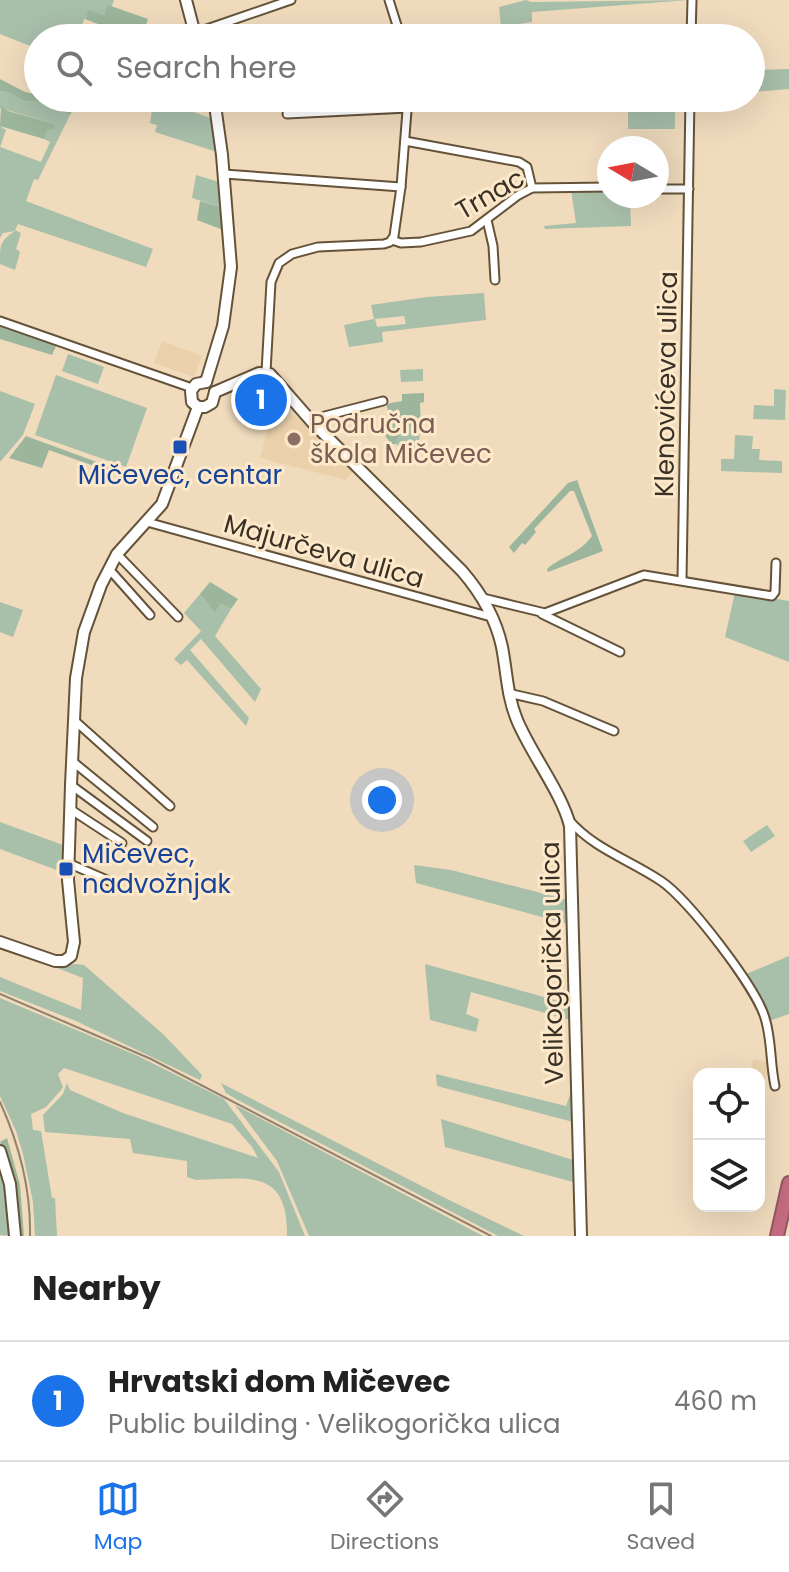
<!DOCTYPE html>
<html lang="en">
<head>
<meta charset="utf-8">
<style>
  body { margin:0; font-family:Poppins,sans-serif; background:#f6f6f6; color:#222 }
  .controls { position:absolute; right:24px; bottom:24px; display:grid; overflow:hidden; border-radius:16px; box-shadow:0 8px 32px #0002 }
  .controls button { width:72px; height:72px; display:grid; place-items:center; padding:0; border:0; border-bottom:2px solid #e0e0e0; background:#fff; color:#222; font:40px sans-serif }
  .compass { position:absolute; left:597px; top:136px; width:72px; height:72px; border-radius:50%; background:#fff; box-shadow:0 8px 32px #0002; rotate:280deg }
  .you { position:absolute; left:382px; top:800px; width:28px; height:28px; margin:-20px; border:6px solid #fff; border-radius:50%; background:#1a73e8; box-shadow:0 0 0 12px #1a73e833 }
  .badge { display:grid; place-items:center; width:52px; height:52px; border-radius:50%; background:#1a73e8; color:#fff; font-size:26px; font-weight:700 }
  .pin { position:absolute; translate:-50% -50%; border:4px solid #fff; box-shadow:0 2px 8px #0006 }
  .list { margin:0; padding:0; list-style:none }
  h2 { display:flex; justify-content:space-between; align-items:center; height:104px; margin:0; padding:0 32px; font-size:34px }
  h2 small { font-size:26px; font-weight:400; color:#767676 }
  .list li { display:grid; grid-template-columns:52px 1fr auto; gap:24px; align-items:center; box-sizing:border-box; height:120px; padding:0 32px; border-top:2px solid #e0e0e0 }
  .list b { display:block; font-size:30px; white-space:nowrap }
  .list p { margin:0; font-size:26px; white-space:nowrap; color:#767676 }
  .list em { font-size:26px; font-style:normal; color:#767676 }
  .icon { flex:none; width:44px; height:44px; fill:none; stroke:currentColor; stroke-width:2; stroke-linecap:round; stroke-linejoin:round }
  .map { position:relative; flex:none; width:789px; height:1236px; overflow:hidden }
  .search { position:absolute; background:#fff; box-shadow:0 8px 32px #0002; left:24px; right:24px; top:24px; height:88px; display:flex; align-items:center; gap:20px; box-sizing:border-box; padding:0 28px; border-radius:44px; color:#767676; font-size:30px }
  .sheet { height:224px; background:#fff }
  nav { display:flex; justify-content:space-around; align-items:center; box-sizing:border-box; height:112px; border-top:2px solid #e0e0e0; background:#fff; font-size:22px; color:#767676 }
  nav a { display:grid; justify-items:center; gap:4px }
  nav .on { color:#1a73e8 }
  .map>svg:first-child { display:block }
  .built { fill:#ead1ac }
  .green { fill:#a8bfaa; fill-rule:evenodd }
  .forest { fill:#9bb69d }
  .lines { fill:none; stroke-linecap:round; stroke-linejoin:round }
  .street-casing { stroke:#655339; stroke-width:11 }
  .secondary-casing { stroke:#655339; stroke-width:14 }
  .highway-casing { stroke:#925761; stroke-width:16 }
  .street { stroke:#fff; stroke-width:7 }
  .secondary { stroke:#fff; stroke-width:10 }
  .highway { stroke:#c26b81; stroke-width:12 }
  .rail { stroke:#91826e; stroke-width:2 }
  .education-dot { fill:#8d6e63; stroke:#fde9ca; stroke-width:3 }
  .transit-dot { fill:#1a4fb4; stroke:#fde9ca; stroke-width:3 }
  .labels { text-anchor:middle; stroke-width:6; stroke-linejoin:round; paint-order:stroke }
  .street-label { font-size:26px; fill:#393125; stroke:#fde9ca }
  .education-label { font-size:26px; fill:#785e54; stroke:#fde9ca; text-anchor:start }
  .transit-label { font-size:26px; fill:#164399; stroke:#fde9ca }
</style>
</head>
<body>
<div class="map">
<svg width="789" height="1236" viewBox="0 0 789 1236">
  <rect width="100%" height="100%" fill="#f0dbbd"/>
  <g class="built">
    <polygon points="162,341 202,356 194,377 154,363"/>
    <polygon points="273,410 307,420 353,471 346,480 260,458"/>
    <polygon points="753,1059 768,1062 765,1080 759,1079 759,1074 750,1074"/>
  </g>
  <g class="green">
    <polygon points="0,0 114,0 112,6 108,6 104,15 88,11 76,38 38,38 38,49 0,34"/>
    <polygon points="526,0 531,2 689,0 532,12 532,22 501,27 499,7"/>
    <polygon points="789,69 789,89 751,92 751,70"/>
    <path d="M0,91L10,93L24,101L41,102L70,115L38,180L34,179L26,201L153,249L146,267L18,224L15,230L21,233L16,249L20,252L15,270L0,264C0,244 0,241 15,231L3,233L0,238V126L6,130L0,147L41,162L50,142L44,139L48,130L55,124L0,108Z"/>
    <polygon points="148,98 155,98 213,119 217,152 155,132 157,125 150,123 152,110 145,107"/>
    <rect x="628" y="98" width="47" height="31"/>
    <polygon points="196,175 219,182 221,207 192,198"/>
    <polygon points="571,190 609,190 609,196 630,196 631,226 545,229 544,226 576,223"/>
    <path d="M484,293L486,320L382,332L383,342L349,347L344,325L374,319L371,305L427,297ZM404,316L406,324L377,327L375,319Z"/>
    <polygon points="68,354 104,367 98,384 62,371"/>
    <polygon points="423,369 423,381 401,382 400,370"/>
    <polygon points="56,375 147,408 126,467 35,435"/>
    <polygon points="774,389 786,390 785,420 753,419 754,405 774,406"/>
    <polygon points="0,391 35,404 23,435 0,462"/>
    <polygon points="403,426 421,427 418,447 409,456 396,444"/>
    <polygon points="735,435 753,436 752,449 760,449 759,460 782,461 782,473 721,471 721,459 734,459"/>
    <polygon points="735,592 789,601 789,662 725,637"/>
    <polygon points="200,594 215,613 221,604 231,609 215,636 261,689 255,702 201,639 190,650 249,718 246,726 187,660 181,665 174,659 201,631 184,613"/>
    <polygon points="0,602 23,610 13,637 0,632"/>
    <polygon points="0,822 63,845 62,872 0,849"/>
    <polygon points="767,825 775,836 751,852 743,841"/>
    <polygon points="414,865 451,870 568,900 568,924 416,883"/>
    <polygon points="789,956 789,1014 769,1021 744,975"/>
    <polygon points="76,964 84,965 164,1035 202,1075 200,1080 76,1021 0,991 0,977 81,1010 83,978 52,966"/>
    <polygon points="425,964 569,1004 570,1020 471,992 466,1014 479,1019 476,1032 430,1020"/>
    <path d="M0,998L136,1055L224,1099L279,1172L305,1236H287C288,1167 248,1179 196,1180L187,1177V1161L133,1153L130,1139L45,1132L43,1115L63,1094L67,1083L70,1090L123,1113L258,1158L252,1147L232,1124L64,1068L58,1074L63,1087L61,1090L46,1107L31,1114L33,1130L41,1131L52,1198H55L57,1236H35L33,1202L23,1154L16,1131L0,1096Z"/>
    <polygon points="436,1074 566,1106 572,1089 573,1122 437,1086"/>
    <polygon points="221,1083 449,1200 524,1236 498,1236 236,1099 226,1093"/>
    <polygon points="235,1105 483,1236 309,1236 277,1161"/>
    <polygon points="441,1119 573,1160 573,1182 445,1147"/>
    <polygon points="0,1161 12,1236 0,1235"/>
  </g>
  <g class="forest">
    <polygon points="108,5 148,19 142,38 94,38 98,24 85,19 88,10 104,15"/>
    <polygon points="0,79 25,92 38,95 38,98 80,98 70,115 41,102 24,101 10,93 0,91"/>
    <polygon points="1,106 8,111 55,124 55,129 48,130 44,139 0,126"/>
    <polygon points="200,201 221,207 223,230 197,220"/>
    <polygon points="0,326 56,346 52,355 0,339"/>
    <polygon points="424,393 424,402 420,403 421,427 403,426 396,444 391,444 381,430 393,426 386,404 402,401 402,394"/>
    <polygon points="26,436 124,472 122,476 49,450 42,468 9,458"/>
    <path d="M577,480L603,551L548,572L547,569C563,555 578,555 592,536L574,491H570L534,529L536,532L525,545L522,543L514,553L509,547L568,483Z"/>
    <polygon points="210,582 238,599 231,609 221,604 215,613 200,594"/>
    <polygon points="7,1138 20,1185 24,1236 17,1236 5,1154 0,1142"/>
  </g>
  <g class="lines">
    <g class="street-casing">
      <g id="street">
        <polyline points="389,0 401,38"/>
        <polyline points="195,33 291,0"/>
        <polyline points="350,38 398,28"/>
        <polyline points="691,38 692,0"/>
        <polyline points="287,114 408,108"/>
        <polyline points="405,141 519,162 527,167 532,188"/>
        <polyline points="224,174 401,187"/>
        <polyline points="657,189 689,189"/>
        <polyline points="487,220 493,246 495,280"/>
        <polyline points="392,240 401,243 421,242 471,231 517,196 532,188 609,187"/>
        <polyline points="0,321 192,388"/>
        <polyline points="266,372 271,282 279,263 292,254 318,247 384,244 390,242 394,236 401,187 408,98"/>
        <polyline points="312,422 317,418 383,401"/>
        <polyline points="147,522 491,617"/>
        <polyline points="117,554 178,617"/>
        <polyline points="109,569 150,615"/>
        <polyline points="682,580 690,98"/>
        <polyline points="483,598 545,613 644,575 772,596 775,592 776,563"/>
        <polyline points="542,614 620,652"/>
        <polyline points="508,693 543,701 614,731"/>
        <polyline points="74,720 170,806"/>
        <polyline points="72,761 153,827"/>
        <polyline points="71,785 147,841"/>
        <polyline points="70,809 122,843"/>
        <path d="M569,820C594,849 630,860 661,881C688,899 756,987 765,1018C772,1040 770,1063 775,1086"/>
        <polyline points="68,863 116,884"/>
      </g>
    </g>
    <g class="secondary-casing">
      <g id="secondary">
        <polyline points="186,0 196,38"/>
        <polyline points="206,382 223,326 231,267 222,155 214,98"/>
        <path d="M215,392L259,373L270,374L312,422L462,571C481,593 496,619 502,647C507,673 507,696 517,720C531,754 562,793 570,826L581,1236"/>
        <polyline points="198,407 192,402 191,391 196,384 206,382"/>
        <polyline points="198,407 205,407 212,403 215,392"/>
        <polyline points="0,942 55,961 64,961 71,956 74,942 68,880 71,785 76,678 84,632 101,585 117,554 162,504 198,407"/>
        <polyline points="0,1151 10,1184 15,1236"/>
      </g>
    </g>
    <g class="highway-casing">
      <polyline id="highway" points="777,1236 789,1183"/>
    </g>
    <use href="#street" class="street"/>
    <use href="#secondary" class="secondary"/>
    <use href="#highway" class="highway"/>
    <g class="rail">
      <polyline points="0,994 151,1059 491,1236"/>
      <path d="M0,1102C19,1144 31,1190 30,1236"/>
    </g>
  </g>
  <circle class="education-dot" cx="294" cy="439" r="8"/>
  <g class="transit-dot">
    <rect x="172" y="439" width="16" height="16" rx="4"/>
    <rect x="58" y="861" width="16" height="16" rx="4"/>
  </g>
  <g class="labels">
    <g class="street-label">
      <text transform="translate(490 194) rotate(-30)" y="9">Trnac</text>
      <text transform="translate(666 384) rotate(-89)" y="9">Klenovićeva ulica</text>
      <text transform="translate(324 551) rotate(16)" y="9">Majurčeva ulica</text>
      <text transform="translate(552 963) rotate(-91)" y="9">Velikogorička ulica</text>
    </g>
    <g class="education-label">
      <text x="310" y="433">Područna<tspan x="310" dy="30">škola Mičevec</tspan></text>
    </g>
    <g class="transit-label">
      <text x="180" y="484">Mičevec, centar</text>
      <text x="82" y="863" text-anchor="start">Mičevec,<tspan x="82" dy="30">nadvožnjak</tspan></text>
    </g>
  </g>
</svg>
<div class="controls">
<button><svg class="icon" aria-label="locate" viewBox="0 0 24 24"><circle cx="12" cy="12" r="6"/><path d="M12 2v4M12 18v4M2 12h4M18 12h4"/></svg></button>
<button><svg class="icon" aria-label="layers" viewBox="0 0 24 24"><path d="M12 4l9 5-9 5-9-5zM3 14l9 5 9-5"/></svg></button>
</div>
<svg class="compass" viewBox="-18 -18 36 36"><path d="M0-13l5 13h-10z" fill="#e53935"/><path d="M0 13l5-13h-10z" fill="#767676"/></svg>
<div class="you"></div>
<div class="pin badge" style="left:261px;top:400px">1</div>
<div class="search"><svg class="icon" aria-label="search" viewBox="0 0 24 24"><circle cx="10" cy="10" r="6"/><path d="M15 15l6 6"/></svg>Search here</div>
</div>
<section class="sheet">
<h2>Nearby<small></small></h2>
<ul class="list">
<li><span class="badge">1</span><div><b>Hrvatski dom Mičevec</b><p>Public building · Velikogorička ulica</p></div><em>460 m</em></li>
</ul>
</section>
<nav>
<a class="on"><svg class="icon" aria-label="map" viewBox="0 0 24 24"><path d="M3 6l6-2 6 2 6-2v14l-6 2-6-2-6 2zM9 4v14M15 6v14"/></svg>Map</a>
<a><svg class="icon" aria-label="directions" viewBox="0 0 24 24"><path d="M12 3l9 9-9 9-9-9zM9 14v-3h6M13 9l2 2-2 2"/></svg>Directions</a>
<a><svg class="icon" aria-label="saved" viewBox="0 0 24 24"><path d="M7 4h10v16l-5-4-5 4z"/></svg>Saved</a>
</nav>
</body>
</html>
